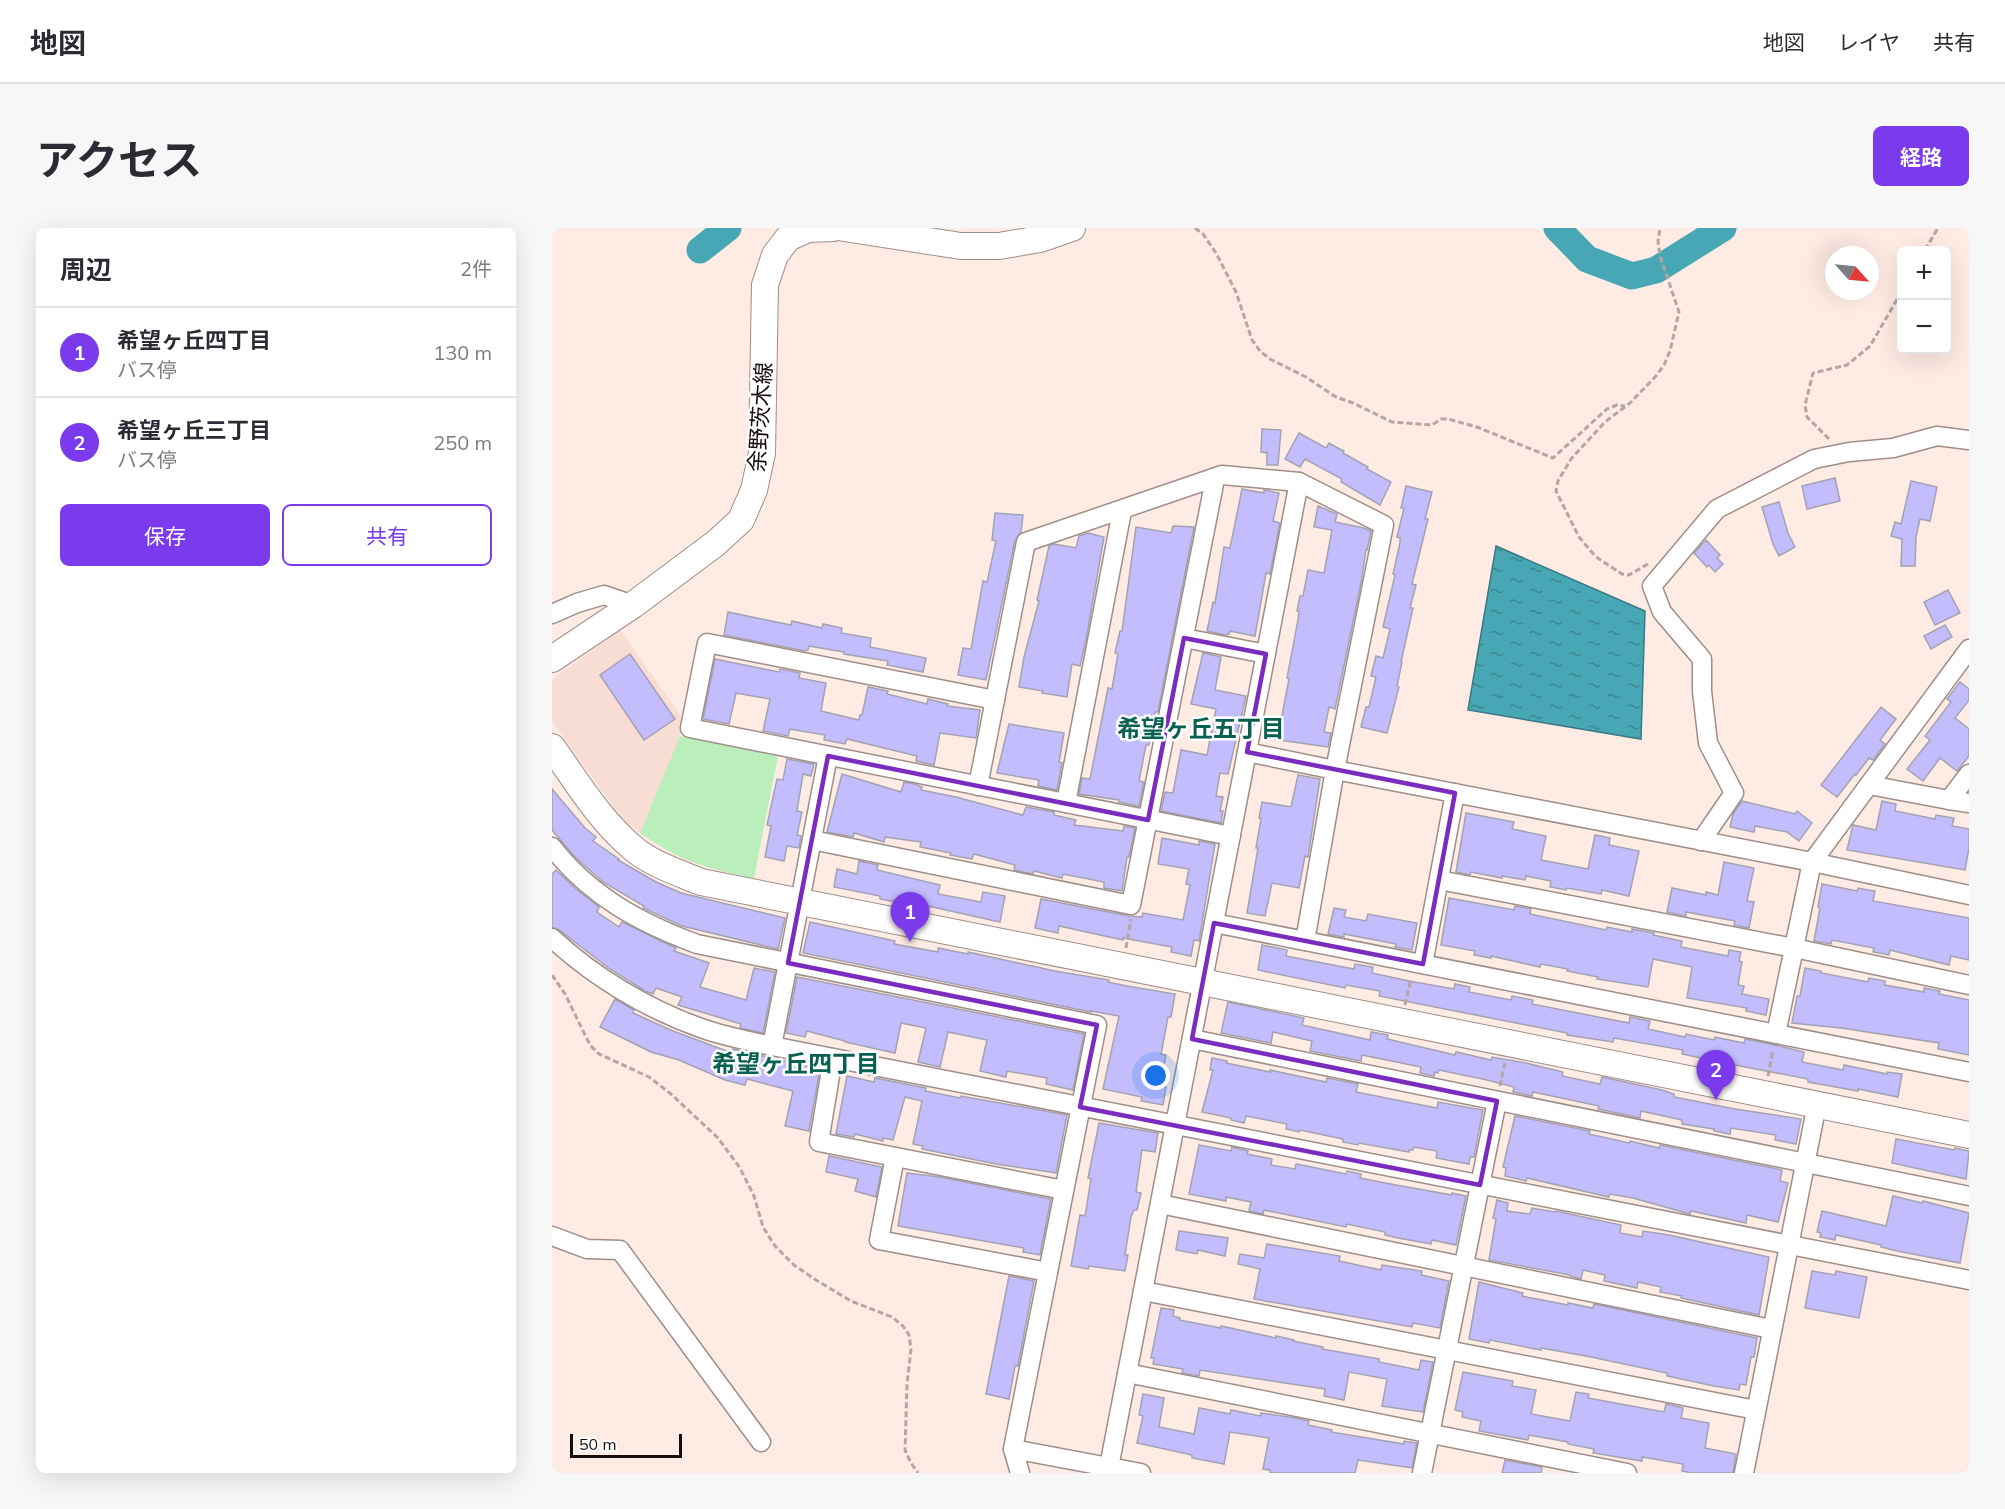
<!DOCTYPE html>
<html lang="ja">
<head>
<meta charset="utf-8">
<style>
  body { margin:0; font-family:Mulish,"Noto Sans JP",sans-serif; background:#f7f7f7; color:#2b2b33 }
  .controls { position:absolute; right:18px; top:18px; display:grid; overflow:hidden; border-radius:9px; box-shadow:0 6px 24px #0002 }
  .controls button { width:54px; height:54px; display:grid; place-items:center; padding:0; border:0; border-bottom:2px solid #e1e1e2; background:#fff; color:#2b2b33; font:30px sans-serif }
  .compass { position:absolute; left:1273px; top:18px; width:54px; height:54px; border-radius:50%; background:#fff; box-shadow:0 6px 24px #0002; rotate:117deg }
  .scale { position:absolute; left:18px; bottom:15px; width:112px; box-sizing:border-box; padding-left:6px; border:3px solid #140e0c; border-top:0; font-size:16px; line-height:21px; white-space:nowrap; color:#140e0c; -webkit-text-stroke:4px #fdfdfd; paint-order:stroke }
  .you { position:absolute; left:604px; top:848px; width:21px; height:21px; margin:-15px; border:4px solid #fff; border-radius:50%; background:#1a73e8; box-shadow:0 0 0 9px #1a73e833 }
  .badge { display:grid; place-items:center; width:39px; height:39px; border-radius:50%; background:#7c3aed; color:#fff; font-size:20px; font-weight:700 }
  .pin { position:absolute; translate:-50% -50px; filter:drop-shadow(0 2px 3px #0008) }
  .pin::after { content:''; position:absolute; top:32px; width:21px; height:18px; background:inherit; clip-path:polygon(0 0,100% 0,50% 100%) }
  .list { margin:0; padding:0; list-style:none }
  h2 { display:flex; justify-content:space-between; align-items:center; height:78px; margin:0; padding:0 24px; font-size:26px }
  h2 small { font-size:20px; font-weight:400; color:#7c7c81 }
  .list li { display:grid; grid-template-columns:39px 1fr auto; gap:18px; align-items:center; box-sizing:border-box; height:90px; padding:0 24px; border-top:2px solid #e1e1e2 }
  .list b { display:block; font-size:22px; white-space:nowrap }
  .list p { margin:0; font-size:20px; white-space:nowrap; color:#7c7c81 }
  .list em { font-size:20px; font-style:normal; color:#7c7c81 }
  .actions { display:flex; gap:12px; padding:18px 24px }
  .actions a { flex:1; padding:14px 0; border:2px solid #7c3aed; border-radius:9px; text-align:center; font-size:21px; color:#7c3aed }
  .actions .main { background:#7c3aed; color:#fff }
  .map { position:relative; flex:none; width:1417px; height:1245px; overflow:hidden; border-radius:9px }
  header { display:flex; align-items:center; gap:36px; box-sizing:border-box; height:84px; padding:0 30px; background:#fff; border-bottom:2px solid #e1e1e2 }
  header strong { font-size:28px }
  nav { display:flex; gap:33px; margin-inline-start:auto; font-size:21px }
  .intro { display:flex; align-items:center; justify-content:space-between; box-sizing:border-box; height:144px; padding:0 36px }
  h1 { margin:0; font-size:42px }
  .button { padding:15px 27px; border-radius:9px; background:#7c3aed; color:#fff; font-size:21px; font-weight:700 }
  main { display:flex; gap:36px; padding:0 36px }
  aside { flex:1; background:#fff; border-radius:9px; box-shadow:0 6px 24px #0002 }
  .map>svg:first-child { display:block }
  .built { fill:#f7ddd4 }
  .park { fill:#baeeba }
  .water { fill:url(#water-ripples); stroke:#387982; stroke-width:1.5 }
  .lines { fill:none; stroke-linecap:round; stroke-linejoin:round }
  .river { stroke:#48a7b4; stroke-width:27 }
  .building { fill:#c3bdfe; stroke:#a3a2b2; stroke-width:1.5 }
  .street-casing { stroke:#9f8e88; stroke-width:21 }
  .secondary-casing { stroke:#9f8e88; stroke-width:28 }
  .path { stroke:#b5a6a1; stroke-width:3; stroke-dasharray:6 3; stroke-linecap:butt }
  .street { stroke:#fff; stroke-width:18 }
  .secondary { stroke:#fff; stroke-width:26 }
  .marked { fill:none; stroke:#7b2cbf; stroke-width:4.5; stroke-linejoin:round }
  .labels { text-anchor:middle; stroke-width:5; stroke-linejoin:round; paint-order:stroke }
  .street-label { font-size:22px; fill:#140e0c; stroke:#fdfdfd }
  .neighbourhood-label { font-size:24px; font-weight:bold; fill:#086050; stroke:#fdfdfd }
</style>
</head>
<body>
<header>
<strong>地図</strong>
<nav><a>地図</a><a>レイヤ</a><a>共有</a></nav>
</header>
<div class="intro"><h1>アクセス</h1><a class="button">経路</a></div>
<main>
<aside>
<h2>周辺<small>2件</small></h2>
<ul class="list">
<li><span class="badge">1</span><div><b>希望ヶ丘四丁目</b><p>バス停</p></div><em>130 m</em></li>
<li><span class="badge">2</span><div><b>希望ヶ丘三丁目</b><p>バス停</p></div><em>250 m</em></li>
</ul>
<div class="actions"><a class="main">保存</a><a>共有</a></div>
</aside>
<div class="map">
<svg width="1417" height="1245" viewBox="0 0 1417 1245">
  <defs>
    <pattern id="water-ripples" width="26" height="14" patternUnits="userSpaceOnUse" patternTransform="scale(1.5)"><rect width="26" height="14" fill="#48a7b4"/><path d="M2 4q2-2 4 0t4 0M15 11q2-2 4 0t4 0" fill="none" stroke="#3b8691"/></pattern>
  </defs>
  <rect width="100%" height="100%" fill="#feebe4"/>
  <polygon class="built" points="68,402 131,491 128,508 88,605 72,593 0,493 0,452"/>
  <path class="park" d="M128,508L226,528L202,650C155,641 128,633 88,605Z"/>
  <polygon class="water" points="944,318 1093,383 1089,511 916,482"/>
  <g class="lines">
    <g class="river">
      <polyline points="1005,0 1035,31 1080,48 1104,42 1171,0"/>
      <polyline points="148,22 176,0"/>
    </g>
  </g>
  <g class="building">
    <polygon points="710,201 729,202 726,237 715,237 715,225 709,224"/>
    <polygon points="747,205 774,220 777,215 784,219 792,223 791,225 816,239 815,241 839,254 828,277 789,254 790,251 753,231 748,239 733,231"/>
    <polygon points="1283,250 1288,273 1255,281 1250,258"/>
    <polygon points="1359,253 1385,259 1378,293 1368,291 1364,309 1363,338 1349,338 1350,311 1339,308 1343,294 1349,296"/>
    <polygon points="854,258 880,264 873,291 876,291 860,356 864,357 858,380 861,380 849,434 850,434 845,458 847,459 835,505 809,499 814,479 817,479 824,449 819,448 824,428 831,430 838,401 831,399 843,347 841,346 848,315 848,310 845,309 852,280 849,280"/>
    <polygon points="690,261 712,265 712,262 727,265 721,293 728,295 718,346 714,345 703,408 678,403 677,406 673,407 655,403 661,374 663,375 672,319 678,320"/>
    <polygon points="1227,274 1236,305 1243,319 1227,328 1221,316 1210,279"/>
    <polygon points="766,278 785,286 783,294 812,300 819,303 815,322 814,322 809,355 783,481 777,479 772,504 779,505 776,519 720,511 724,492 729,493 737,451 735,450 746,392 747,383 745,383 748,368 751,368 756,342 772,345 780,302 762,299"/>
    <polygon points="443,285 471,287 469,304 463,312 434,452 406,447 411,420 419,421 431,353 435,354 444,313 440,312"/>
    <polygon points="621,298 642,299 606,484 603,484 597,517 594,517 587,553 592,554 587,578 567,574 567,572 527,566 530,550 538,551 556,460 560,461 566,426 563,425 568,403 570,403 584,299 619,305"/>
    <polygon points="536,305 552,309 534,412 528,438 520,436 515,469 490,465 491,463 467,459 472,429 487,373 485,372 497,318 502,316 524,320 527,308"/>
    <polygon points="1154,312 1168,327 1165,330 1171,336 1163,344 1157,337 1155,339 1142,325"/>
    <polygon points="1396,362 1408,385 1383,397 1372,374"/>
    <polygon points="176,384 239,397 240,393 270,400 271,396 290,400 289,405 319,410 318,419 374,430 371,444 335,437 336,433 292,426 292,424 257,418 256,422 253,423 172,407"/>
    <polygon points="1393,397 1400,409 1379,421 1372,408"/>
    <polygon points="651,425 669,429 663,462 694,468 676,546 668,545 664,568 671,569 668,583 671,583 669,595 609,583 613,564 621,565 629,522 655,527 664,481 639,476"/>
    <polygon points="78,426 123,491 92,512 48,447"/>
    <polygon points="163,431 227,444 228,441 248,445 247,450 274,455 269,483 307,492 308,487 310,487 316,459 336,463 335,466 375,476 376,471 396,476 395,478 428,482 424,510 388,505 382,537 364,533 365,528 295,511 293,516 272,512 273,507 238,501 236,508 211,503 218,471 184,465 177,496 151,491"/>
    <polygon points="1408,454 1417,461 1417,472 1403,490 1417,501 1417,528 1405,543 1388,530 1371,553 1355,541 1378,512 1373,508 1399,474 1395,471"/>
    <polygon points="1329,479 1344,491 1328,512 1333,516 1321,532 1317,530 1304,547 1303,546 1285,569 1269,557"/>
    <polygon points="457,496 512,505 507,534 510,535 505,562 486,558 487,552 445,545"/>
    <polygon points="235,531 262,536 259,548 251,546 245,583 250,584 245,607 249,608 247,620 235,618 232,633 213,629 219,598 215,597 225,551 231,552"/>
    <polygon points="290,546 349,564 352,554 363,556 370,559 369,562 404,569 471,587 474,579 502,584 502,587 524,592 522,597 571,603 572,598 583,600 577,629 575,629 570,663 552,660 552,654 511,646 510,650 482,643 481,646 462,642 463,637 422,626 420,631 398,627 399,625 368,619 369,614 333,609 332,614 302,605 301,609 275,604"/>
    <polygon points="746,547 768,551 756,629 753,628 747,660 720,655 713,688 695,685 706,620 704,620 709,591 707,590 710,574 739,579"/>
    <polygon points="0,561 33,600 44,609 41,613 67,631 66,632 104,654 129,665 233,690 226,721 130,698 91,680 92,678 51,654 23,629 0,602"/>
    <polygon points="1190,573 1243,586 1245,583 1260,595 1247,613 1235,604 1203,598 1202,604 1178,599 1181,586"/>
    <polygon points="1330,573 1344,576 1343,583 1383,591 1384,587 1402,590 1400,598 1417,601 1417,620 1413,642 1295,622 1301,597 1324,602"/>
    <polygon points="914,585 962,594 960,601 994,608 989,632 1036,641 1043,607 1058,610 1057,617 1087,623 1077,668 1050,662 1049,666 1015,660 1014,662 998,659 999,653 974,648 973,652 950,648 950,650 919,644 918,647 904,644"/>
    <polygon points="610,610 647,617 647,613 663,616 647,713 642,712 639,728 619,724 620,719 571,710 571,712 507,698 506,705 483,700 489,671 577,688 590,689 591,685 631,692 638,657 634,656 637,641 606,636"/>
    <polygon points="307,633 326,637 325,642 388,657 386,666 429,674 431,664 453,668 448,694 349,672 349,675 328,671 328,668 282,659 285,641 305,646"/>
    <polygon points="1172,634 1202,640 1195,673 1202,674 1197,700 1182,697 1183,693 1134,684 1134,688 1115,684 1120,660 1154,667 1154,664 1166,667"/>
    <polygon points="4,642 24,661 47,679 45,684 67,699 70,694 124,720 122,723 157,735 148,759 194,772 202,740 223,744 211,805 188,800 189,796 126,777 130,769 104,760 101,766 93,763 58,741 7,702 0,699 0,646"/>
    <polygon points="1270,656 1305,663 1306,660 1323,663 1321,673 1417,690 1417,732 1399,728 1397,737 1338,722 1337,727 1321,724 1322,720 1280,712 1279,716 1262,713 1268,680 1266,679"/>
    <polygon points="897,670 962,682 963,678 979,681 978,686 1054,702 1055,699 1080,704 1080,701 1102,705 1101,707 1130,713 1129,719 1176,728 1177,722 1189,724 1187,733 1190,734 1186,757 1192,758 1190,766 1217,771 1214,787 1194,783 1195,780 1135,770 1140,739 1101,731 1096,759 1045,751 1046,749 1015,743 1016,741 989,736 988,739 939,728 939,730 922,727 923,723 889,717"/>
    <polygon points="782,680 794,682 792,689 814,693 816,686 865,695 860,722 843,719 844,716 792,706 792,709 776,706"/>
    <polygon points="258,694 343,713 342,716 386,724 386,720 416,726 416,724 503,743 557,752 556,754 575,758 623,766 619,789 616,789 609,826 614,827 608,857 614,859 611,877 589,873 590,869 551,861 567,788 539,783 539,784 251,725"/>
    <polygon points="710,717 735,722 734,728 802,741 803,736 821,739 820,745 857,753 902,761 903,756 918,759 917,764 959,772 960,768 981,772 980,776 1077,795 1078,789 1098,793 1096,801 1133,809 1134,806 1162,812 1163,809 1192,815 1193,811 1214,815 1252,824 1250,834 1291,842 1292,837 1335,846 1335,844 1350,846 1346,869 1306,861 1306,863 1278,858 1256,854 1256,851 1178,836 1177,838 1158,834 1158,832 1130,826 1131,822 1062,810 1061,814 1015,807 1015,805 827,768 828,763 794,757 793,760 706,742"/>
    <polygon points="1253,740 1269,743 1269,745 1316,754 1317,750 1333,753 1333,757 1372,764 1372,760 1388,763 1387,766 1417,772 1417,827 1386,821 1387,815 1289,800 1240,795 1245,768 1248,768"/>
    <polygon points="245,749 532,806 521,862 494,856 495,850 455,843 454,849 428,843 435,812 396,804 388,839 366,834 374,800 349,795 343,825 293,814 293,813 255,803 253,809 234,805"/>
    <polygon points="63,771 82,782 81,785 121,803 180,825 181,821 268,841 257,903 233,898 241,863 195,851 193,857 173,852 127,832 99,824 48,799"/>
    <polygon points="676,774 752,790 750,797 818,812 819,804 836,807 835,811 903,827 904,824 939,832 940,829 974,835 1011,844 1010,848 1048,856 1050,849 1110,862 1122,866 1122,869 1183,881 1249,891 1244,916 1223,912 1224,907 1179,900 1178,906 1162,903 1162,901 1130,896 1130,892 1089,883 1088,890 1046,881 1047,878 1005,869 981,864 980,868 961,864 962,859 935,852 887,842 886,845 883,844 882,848 868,845 869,839 810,827 809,833 758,823 760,813 721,804 719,815 669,805"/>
    <polygon points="660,830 675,833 674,835 718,844 718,842 774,854 775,850 806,856 804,864 885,880 886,874 931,882 922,929 918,929 917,936 884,930 885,923 862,919 861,922 857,922 857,924 807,915 806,917 791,914 791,911 748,902 747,904 734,901 735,896 694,888 692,895 679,892 679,890 650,884 661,842 658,842"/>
    <polygon points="295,848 322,854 323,850 363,858 374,860 373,863 408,870 409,868 515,887 504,945 444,936 370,921 371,918 361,916 370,873 353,869 341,912 331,910 331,913 303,906 302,909 284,906"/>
    <polygon points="963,888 1038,903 1037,906 1077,915 1078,913 1107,920 1108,917 1230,942 1228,953 1236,955 1226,994 1195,987 1194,995 1139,983 1138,986 1081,970 1058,966 1057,969 975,950 974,953 953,948 954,940 951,939"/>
    <polygon points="547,895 606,905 603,924 590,922 584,964 589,965 585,982 582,982 579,989 573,1027 576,1027 573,1043 537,1038 536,1041 519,1038 528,987 533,988 539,951 536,950"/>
    <polygon points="1344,911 1402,922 1403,920 1417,923 1414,951 1340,935"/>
    <polygon points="647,917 679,923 680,919 696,923 695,926 720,931 719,937 743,941 744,936 794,946 795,943 809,946 808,950 833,955 900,967 900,965 914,968 904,1017 880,1012 879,1016 846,1010 833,1007 833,1004 795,996 794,999 712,982 711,986 697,983 699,974 674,969 674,973 637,966"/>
    <polygon points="277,928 330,939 324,969 303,963 306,951 274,944"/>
    <polygon points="355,945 388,949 499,971 488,1027 471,1024 472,1020 346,998"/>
    <polygon points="1341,968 1370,975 1371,973 1417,985 1408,1035 1345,1023 1329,1019 1329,1017 1284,1007 1283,1012 1268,1009 1269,1005 1265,1004 1270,983 1334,998"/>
    <polygon points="945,972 956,975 955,983 978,986 980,980 1003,984 1004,983 1069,997 1068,1005 1090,1009 1091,1003 1117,1007 1217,1029 1207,1087 1129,1070 1130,1068 1108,1064 1109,1059 1086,1054 1085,1060 1052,1053 1053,1047 1031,1042 1029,1051 1018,1048 1018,1047 937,1032 944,991 941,990"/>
    <polygon points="627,1003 676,1010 673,1028 646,1022 645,1026 624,1022"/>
    <polygon points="715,1016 788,1028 787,1033 829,1042 830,1037 870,1043 869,1047 897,1053 888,1100 861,1095 860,1099 702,1071 708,1041 686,1036 688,1026 712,1030"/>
    <polygon points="1260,1043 1283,1047 1284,1043 1315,1049 1307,1090 1253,1080"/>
    <polygon points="457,1048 482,1053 466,1138 463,1138 457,1171 434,1166"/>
    <polygon points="927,1054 971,1065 970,1068 1016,1077 1016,1075 1041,1080 1042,1076 1205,1110 1202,1129 1199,1129 1194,1157 1188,1156 1187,1162 1162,1158 1115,1148 1115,1145 1034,1128 989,1120 989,1122 938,1112 937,1115 917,1111"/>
    <polygon points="609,1080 622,1082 621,1088 628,1090 627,1092 669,1100 669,1098 724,1110 724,1108 742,1112 741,1113 771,1119 770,1121 827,1131 827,1134 867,1142 869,1132 881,1134 871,1184 830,1178 835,1151 797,1144 792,1172 772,1168 773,1161 648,1142 647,1148 630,1145 631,1141 601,1136 602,1130 599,1130"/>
    <polygon points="911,1144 961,1153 960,1158 984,1162 979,1186 1018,1193 1024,1164 1037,1166 1036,1170 1112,1184 1114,1176 1131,1180 1129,1190 1157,1195 1153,1220 1184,1226 1181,1245 1140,1245 1130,1243 1131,1236 1090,1229 1090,1233 1041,1225 1042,1221 1016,1216 1016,1214 977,1207 976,1212 927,1203 929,1193 910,1189 911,1184 903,1182"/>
    <polygon points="591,1166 612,1170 607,1199 642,1206 647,1180 678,1186 679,1182 708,1188 709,1185 744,1190 757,1193 756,1197 780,1202 779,1204 852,1216 852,1213 865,1215 860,1240 806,1232 803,1245 718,1245 718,1242 711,1241 717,1210 678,1204 672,1236 640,1230 640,1227 585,1215 591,1188 587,1187"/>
    <polygon points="953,1232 990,1239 989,1245 950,1245"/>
  </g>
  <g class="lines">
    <g class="street-casing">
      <g id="street">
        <polyline points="0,386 25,375 52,367 81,377"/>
        <polyline points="632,410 714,426"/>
        <polyline points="443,472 155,415 138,500 679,608"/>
        <polyline points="695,524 783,542 753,713"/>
        <polyline points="1317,557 1397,572 1417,546"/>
        <polyline points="426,558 474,314 670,247 747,254 832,297 783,542 1260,634 1417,421"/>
        <polyline points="1397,572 1417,575"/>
        <polyline points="514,575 570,283"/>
        <polyline points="260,612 579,677 663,251"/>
        <polyline points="1149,613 1182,565 1156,515 1150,463 1150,431 1110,384 1100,358 1165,281 1262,231 1297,224 1341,220 1385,208 1417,212"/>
        <path d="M0,619C38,668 88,695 145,716L545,797L461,1221L468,1245"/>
        <polyline points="887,652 1242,720 1417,757"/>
        <polyline points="662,695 1417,844"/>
        <path d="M0,710C42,749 95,781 149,800C171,808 196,813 220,818L1417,1052"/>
        <polyline points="871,736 903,565"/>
        <polyline points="1224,806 1260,634 1417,667"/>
        <polyline points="640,811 1417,968"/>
        <polyline points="220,818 276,528"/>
        <polyline points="281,830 267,914 512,962"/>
        <polyline points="343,929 327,1012 496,1044"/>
        <polyline points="608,976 1219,1101"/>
        <polyline points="0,1008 35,1021 68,1022 209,1214"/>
        <polyline points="591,1063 1204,1182"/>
        <polyline points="575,1145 1075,1245"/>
        <polyline points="461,1221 589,1245"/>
        <polyline points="557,1239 747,254"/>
        <polyline points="870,1245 945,873"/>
        <polyline points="1192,1245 1265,876"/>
      </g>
    </g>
    <g class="secondary-casing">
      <g id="secondary">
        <polyline points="292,0 409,18 447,18 488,11 520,0"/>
        <polyline points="0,431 81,377 164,315 189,292 202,262 210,225 213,57 223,27 236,10 256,1 281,0"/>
        <path d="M0,519C25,554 48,593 82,621C100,636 127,645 149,654L1417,907"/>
      </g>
    </g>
    <g class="path">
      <polyline points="643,0 651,6 664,25 684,64 700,112 708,123 718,131 754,149 784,169 801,175 840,194 880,197 889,191 896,191 925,199 1001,230 1055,181 1065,177 1073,178"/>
      <polyline points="1373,22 1386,0"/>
      <polyline points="1277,211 1255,189 1253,177 1261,145 1295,137 1318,118 1350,63"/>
      <polyline points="1096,336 1077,347 1070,346 1044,329 1027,309 1004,263 1006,253 1019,231 1053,194 1078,175 1104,148 1112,137 1118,123 1127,84 1108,28 1106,13 1108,0"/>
      <polyline points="574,720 579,691"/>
      <polyline points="0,747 13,766 38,817 47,826 97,849 119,866 166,910 188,940 202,968 211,999 223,1018 242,1037 264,1052 299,1073 340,1089 351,1098 357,1107 359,1121 355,1156 353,1222 359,1235 366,1245"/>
      <polyline points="853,777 859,751"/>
      <polyline points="1216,848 1221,822"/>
      <polyline points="948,858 953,835"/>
    </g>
    <use href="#street" class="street"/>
    <use href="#secondary" class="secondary"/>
  </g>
  <path class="marked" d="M632,410L714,426L695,524L903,565L871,736L662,695L640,811L945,873L928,957L528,879L545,797L236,735L276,528L596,592Z"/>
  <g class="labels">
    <g class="street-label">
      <text transform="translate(208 189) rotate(-86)" y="8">余野茨木線</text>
    </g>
    <g class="neighbourhood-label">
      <text x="649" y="509">希望ヶ丘五丁目</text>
      <text x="244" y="844">希望ヶ丘四丁目</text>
    </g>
  </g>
</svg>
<div class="controls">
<button>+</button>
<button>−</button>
</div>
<svg class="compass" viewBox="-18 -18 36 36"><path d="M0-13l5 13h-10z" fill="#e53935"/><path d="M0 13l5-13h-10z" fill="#7c7c81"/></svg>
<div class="scale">50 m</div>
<div class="you"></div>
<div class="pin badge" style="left:358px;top:714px">1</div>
<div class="pin badge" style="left:1164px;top:872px">2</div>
</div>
</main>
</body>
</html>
